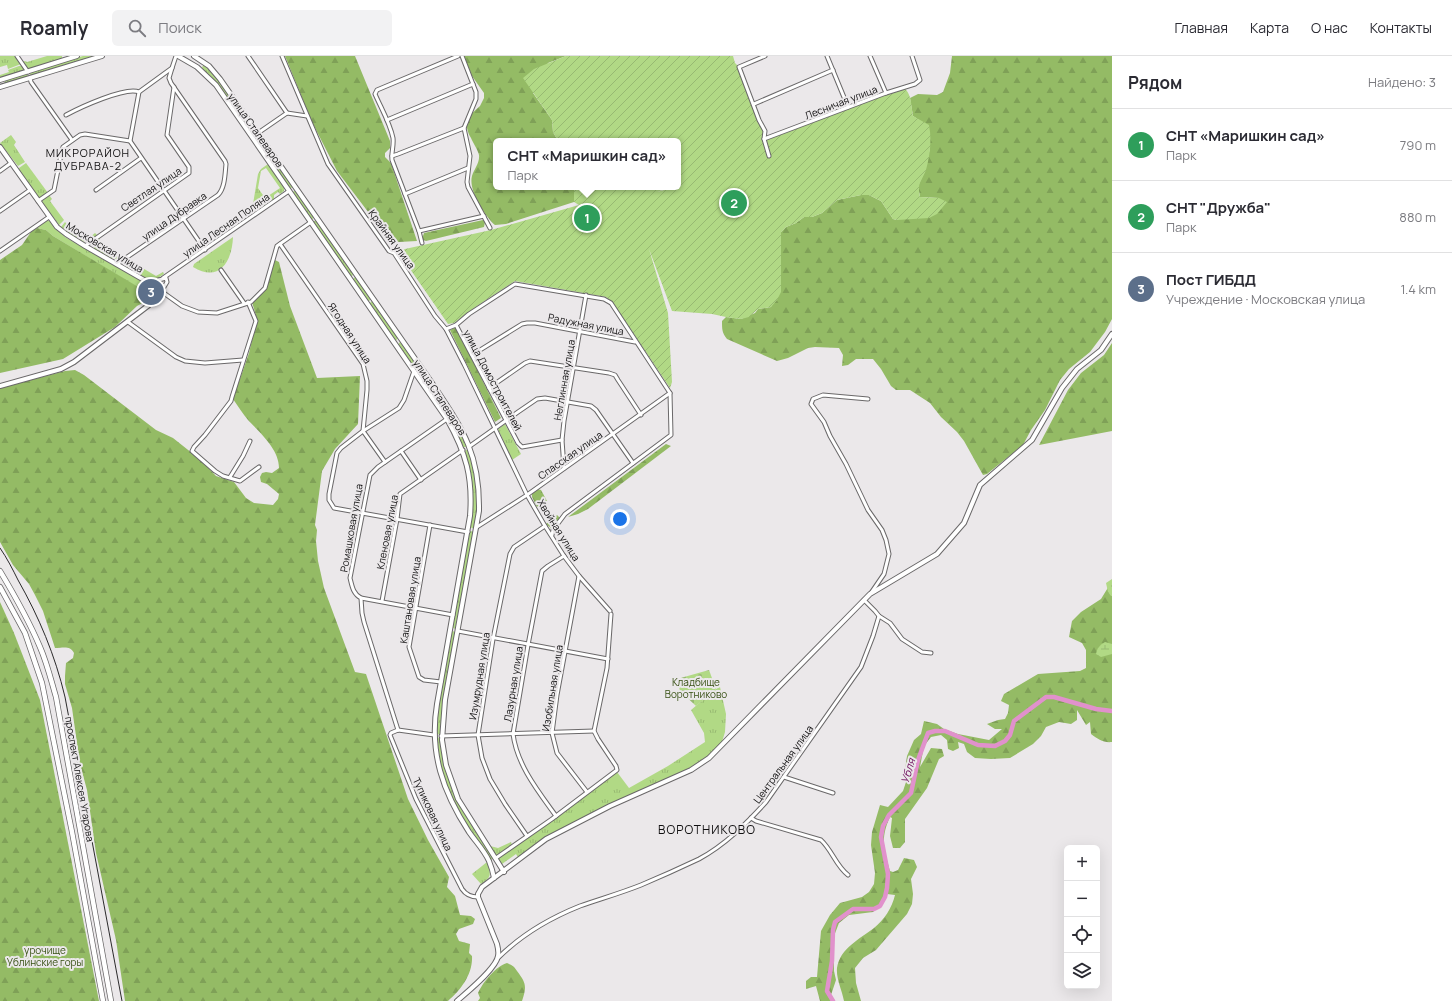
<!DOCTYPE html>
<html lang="ru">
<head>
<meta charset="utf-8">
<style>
  body { margin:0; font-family:Manrope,sans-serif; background:#f2f2f3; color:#2b2b33 }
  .controls { position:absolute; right:12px; bottom:12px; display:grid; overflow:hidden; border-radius:6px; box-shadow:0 4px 16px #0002 }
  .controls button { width:36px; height:36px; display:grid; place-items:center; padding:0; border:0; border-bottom:1px solid #e1e1e2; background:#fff; color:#2b2b33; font:20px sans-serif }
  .you { position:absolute; left:620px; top:463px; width:14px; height:14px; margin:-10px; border:3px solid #fff; border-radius:50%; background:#1a73e8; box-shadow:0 0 0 6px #1a73e833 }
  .badge { display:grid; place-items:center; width:26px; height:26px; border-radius:50%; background:#0f766e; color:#fff; font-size:13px; font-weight:700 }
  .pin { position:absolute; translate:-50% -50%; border:2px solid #fff; box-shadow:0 1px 4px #0006 }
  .popup { position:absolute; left:493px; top:82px; width:188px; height:52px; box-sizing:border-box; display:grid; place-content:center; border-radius:6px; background:#fff; filter:drop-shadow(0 1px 3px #0005); font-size:13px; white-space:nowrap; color:#7c7c81 }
  .popup b { font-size:15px; color:#2b2b33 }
  .popup::after { content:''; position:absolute; left:50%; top:100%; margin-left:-8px; border:8px solid transparent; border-top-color:#fff }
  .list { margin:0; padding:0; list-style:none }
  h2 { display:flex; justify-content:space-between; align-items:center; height:52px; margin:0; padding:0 16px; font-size:17px }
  h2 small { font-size:13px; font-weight:400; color:#7c7c81 }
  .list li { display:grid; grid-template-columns:26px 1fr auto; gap:12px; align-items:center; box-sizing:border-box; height:72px; padding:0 16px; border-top:1px solid #e1e1e2 }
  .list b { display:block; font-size:15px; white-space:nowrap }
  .list p { margin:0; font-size:13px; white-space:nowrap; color:#7c7c81 }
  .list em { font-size:13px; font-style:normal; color:#7c7c81 }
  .icon { flex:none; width:22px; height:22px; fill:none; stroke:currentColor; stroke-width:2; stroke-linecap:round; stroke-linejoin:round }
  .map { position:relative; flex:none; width:1112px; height:945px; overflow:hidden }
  header { display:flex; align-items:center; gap:24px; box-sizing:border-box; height:56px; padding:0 20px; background:#fff; border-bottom:1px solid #e1e1e2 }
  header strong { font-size:19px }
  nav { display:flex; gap:22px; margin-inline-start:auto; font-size:14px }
  .search { width:280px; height:36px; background:#f2f2f3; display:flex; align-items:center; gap:10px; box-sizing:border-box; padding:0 14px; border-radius:6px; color:#7c7c81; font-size:15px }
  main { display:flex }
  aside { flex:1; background:#fff }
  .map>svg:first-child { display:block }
  .grass { fill:url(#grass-tufts) }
  .forest { fill:url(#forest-firs) }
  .wetland { fill:url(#wetland-marsh) }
  .cemetery { fill:url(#cemetery-stones) }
  .garden { fill:url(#garden-furrows) }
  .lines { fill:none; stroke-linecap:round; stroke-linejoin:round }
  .river { stroke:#e191cc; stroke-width:4.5 }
  .street-casing { stroke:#6a6869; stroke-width:5 }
  .secondary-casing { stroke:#6a6869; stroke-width:6 }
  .primary-casing { stroke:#6a6869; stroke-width:6 }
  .street { stroke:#fff; stroke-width:3 }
  .secondary { stroke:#fff; stroke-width:4 }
  .primary { stroke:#fff; stroke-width:4.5 }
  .tram { stroke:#2b2a2b; stroke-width:1 }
  .labels { text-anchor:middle; stroke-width:4; stroke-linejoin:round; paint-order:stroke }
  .street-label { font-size:10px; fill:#111011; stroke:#ebe8ea }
  .park-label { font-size:10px; fill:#364f12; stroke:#ebe8ea }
  .neighbourhood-label { font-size:11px; letter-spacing:1px; fill:#111011; stroke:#ebe8ea }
  .water-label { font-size:11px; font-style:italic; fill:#6f0f5e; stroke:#ebe8ea }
  .quarter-label { font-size:12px; letter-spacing:1px; fill:#111011; stroke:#ebe8ea }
</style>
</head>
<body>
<header>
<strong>Roamly</strong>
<div class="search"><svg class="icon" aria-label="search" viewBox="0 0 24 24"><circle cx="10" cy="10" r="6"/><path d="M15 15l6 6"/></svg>Поиск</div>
<nav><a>Главная</a><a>Карта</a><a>О нас</a><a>Контакты</a></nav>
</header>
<main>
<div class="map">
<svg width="1112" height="945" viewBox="0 0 1112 945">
  <defs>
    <pattern id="grass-tufts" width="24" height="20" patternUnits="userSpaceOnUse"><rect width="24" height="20" fill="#b1d985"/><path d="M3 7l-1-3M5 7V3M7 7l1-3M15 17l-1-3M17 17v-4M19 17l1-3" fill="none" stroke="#97b972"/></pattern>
    <pattern id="forest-firs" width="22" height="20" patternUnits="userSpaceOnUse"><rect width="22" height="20" fill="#94bb65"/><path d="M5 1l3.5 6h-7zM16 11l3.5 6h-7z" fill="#7fa057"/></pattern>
    <pattern id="wetland-marsh" width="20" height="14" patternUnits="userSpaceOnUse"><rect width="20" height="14" fill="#b1d985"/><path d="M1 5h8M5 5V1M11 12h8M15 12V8" fill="none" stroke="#97b972"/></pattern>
    <pattern id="cemetery-stones" width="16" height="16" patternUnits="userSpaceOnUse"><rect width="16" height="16" fill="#b1d985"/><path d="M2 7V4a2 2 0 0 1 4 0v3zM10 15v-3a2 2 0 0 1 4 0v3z" fill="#97b972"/></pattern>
    <pattern id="garden-furrows" width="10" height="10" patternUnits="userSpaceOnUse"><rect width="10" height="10" fill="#b1d985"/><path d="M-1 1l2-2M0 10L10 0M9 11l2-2" fill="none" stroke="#97b972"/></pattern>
  </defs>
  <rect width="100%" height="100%" fill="#ebe8ea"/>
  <g class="grass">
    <polygon points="0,0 16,0 21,8 8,13 7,9 0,11"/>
    <polygon points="47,0 62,0 62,3 28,14 22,6 25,5 27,6"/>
    <polygon points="83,0 97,0 31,20 30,18 31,16"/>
    <polygon points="204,9 218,23 292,129 293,131 291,132 289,131 216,27 203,13 202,11"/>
    <polygon points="19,10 23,10 25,14 0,23 0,19 9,16 8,14"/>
    <polygon points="27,18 28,21 4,28 5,25"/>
    <polygon points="11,79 16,86 14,89 25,106 18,110 0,87"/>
    <polygon points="26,107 48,137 41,142 38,142 19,115 19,112"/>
    <polygon points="268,108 284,130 284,135 280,138 278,136 274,139 274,143 271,145 268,140 280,132 266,112 261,115 258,132 265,142 266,141 269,144 268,147 253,157 252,154 258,118 261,113"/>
    <polygon points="294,135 296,135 314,160 312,164 310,163 293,136"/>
    <polygon points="49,139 52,143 50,145 64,164 59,169 42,146 43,143"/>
    <polygon points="46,164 50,165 65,181 156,233 157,235 150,233 147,237 53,180 46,174 37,172 39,169"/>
    <polygon points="316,164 354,217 352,220 349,220 313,166"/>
    <polygon points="65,166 71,172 78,176 76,182 61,171"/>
    <path d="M95,177L97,179C92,183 86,188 80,184L83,179L89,182Z"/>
    <path d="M100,180L99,186L124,201L127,199L128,200C115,208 105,199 94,193V185Z"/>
    <path d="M233,181C232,206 219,227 193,211L194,208Z"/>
    <polygon points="129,202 129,204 156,220 163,216 164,218 155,224 144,221 125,210 127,204"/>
    <polygon points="355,221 357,222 371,243 368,246 353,225 353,223"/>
    <polygon points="372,245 373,245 398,281 396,285 394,284 369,248"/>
    <polygon points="400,286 402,287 445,348 464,381 467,391 463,391 449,362 398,289"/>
    <polygon points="505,368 521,398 512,404 498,373"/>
    <path d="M466,394H468L476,421L478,441L477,458L474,473L470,471C473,445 472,422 465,396Z"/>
    <polygon points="471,475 474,476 455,573 452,571 469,477"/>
    <polygon points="453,575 456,577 444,640 440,678 436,679 436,658 451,577"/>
    <polygon points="720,631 726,658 725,676 722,686 707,701 686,714 553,777 519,803 516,798 502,808 500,807 498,802 617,716 629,732 668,710 705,686 704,677 691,654 716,633"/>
    <path d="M437,681L440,682C442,697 444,712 450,727C459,755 479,777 493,802L491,804C484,798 480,789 475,781C451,747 440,722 437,681Z"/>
    <polygon points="511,786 512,789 498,799 495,799 490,790 498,792"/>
    <path d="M487,806C491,818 492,821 481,828L472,818Z"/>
  </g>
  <g class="forest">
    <polygon points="285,0 355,0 390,85 390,92 385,97 385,101 391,107 417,185 399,186 391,183 375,165 337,115 312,66"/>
    <path d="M464,0H566L548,7L533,37L552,64L553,76L558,85H496V131H574V146L506,168L495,169C485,160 468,134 472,120C474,113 480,107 479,99C478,94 473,87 471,82C468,78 467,72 466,67L470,59L480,50L484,42V37L472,20Z"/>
    <path d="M952,0H1112V263L1105,276L1090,296L1069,313L1060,324L1045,354L1031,374L1023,389L987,418L983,419L964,385L957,376L941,361L930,347L910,334H896L891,330L881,313L873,303H856L848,309L842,310L843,299L839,292L815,291L808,292L788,302L777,305L727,283C722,277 722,273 722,265L726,261L741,263L755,257L758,253L771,251L780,215L781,176L786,171L796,167L804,161H812L822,157L837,144L861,139H869L881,145L893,163L897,164L939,142L920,141L918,130L925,115L930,92L919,64L913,60L910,42L918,38L937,39L943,36L950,17Z"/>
    <polygon points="483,164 485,166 484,171 426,185 423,184 423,180 424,177"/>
    <polygon points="37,172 46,174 53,180 140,232 152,242 137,250 115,271 63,303 0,317 0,204 22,189 33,173"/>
    <path d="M273,203L279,206L290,250L317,322L360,320L358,368L335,393L322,415L315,469L317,474L316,485L318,505L324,532L355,616L366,618L408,743L428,784L449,821L447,831L455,840L460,859L471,860L475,863L473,868L459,873L456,878L459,885L470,888L469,897L472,900C473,918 461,934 448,945H125L116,884L96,797L87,734L80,708L72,652L65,628V620L66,607L73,602L74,597C70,589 63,592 55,592L43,555L35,539L29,528L13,509L0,486V332L65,315L75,314L84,319L156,374L173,382L202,405L216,420L234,426L246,442L254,447L273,449L278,443L279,438L267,428L261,426L260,421L262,417L266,416L272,417L279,412C279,393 260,377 248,364C243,358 238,350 233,343L249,297L257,263L252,246C270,234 269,222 273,203Z"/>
    <polygon points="456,271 501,362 495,366 450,274"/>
    <polygon points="1112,287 1112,375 1039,389 1068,334 1081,317 1104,299"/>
    <polygon points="666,388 671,390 588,453 578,458 568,461"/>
    <polygon points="537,433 541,434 547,445 537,451 532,441 532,438"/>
    <polygon points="557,459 560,462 552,473 546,468"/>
    <path d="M1112,525V686C1103,687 1098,683 1091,678L1090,666L1086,669L1077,654V664L1071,668L1059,666L1046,671L1041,680L1033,688L1010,702L991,703L975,702L967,696L964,688L958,686L959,692L953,695L948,693L947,684L941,679L931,681L924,690L920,711L931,692L942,693L944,700L939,703L927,732L905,763V786L900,792H893L890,780L892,762L890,761C880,783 884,793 890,815L893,816L898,814L904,802L914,804L917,811L911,823L913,838L912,848L907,858L876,894L863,902L855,912L856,927L861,945H844C842,934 836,923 837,912C840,892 860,883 874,872C884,864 892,852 895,839L887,838L882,847L873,856L849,859L839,867L834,880V915L836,924L831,939L835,945H820L816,930L806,933V925L811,921H817L821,875L830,859L840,847L862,841L869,836L874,828L875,817L871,789L872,776L880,749L888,751L903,735L906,726L905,714L907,700L914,684L921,678L924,665L937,668L944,673L958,678L989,684L1002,673H995L987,668L998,664L1005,663L1008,657L1009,649L1001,645L1004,638L1038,618L1080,615L1086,612V594L1082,587L1069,581L1072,565L1081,556L1101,543Z"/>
    <polygon points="0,546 14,577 40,644 99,945 0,945"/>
    <path d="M507,907C512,909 514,910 517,915C526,927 527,930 522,945H478L480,942L478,937C483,926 496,910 507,907Z"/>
  </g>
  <g class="wetland">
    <polygon points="1112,523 1112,540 1111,540 1108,536 1106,527"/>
    <path d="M1105,586L1112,588V598L1101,601L1096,598C1097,592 1100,589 1105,586Z"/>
  </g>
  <polygon class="cemetery" points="709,614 716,633 696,650 680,635 677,623"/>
  <path class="garden" d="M566,0H733L735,7L739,11L759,64L765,75L764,83L903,31C912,37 911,50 913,60L929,69C932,84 930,99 926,114C921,127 917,126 920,141L939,142L947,146L937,158L929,162L897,164L893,163L881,145L869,139H861L837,144L822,157L812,161H804L796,167L786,171L781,176V236L777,244L771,251L758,253L749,261L741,263L726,261L712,258L672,255L649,193L668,257L672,326L670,332L613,247L606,241L515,225L477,250L454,267L448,268L399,197L405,193L491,174L579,149L574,146V131H670L657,136L671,132L670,131H678V85H558L553,76L552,64L523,22L534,13Z"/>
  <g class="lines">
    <polyline class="river" points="833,945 827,935 832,905 833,874 835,866 853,853 874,853 880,850 885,841 887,832 888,818 881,781 883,770 889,759 911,737 918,704 928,677 935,675 945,675 978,689 995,690 1005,685 1010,679 1014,665 1046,641 1054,641 1096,653 1112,655"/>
    <g class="street-casing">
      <g id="street">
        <polyline points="17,0 28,16"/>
        <polyline points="176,0 172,12 139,36 130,85 205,194"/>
        <polyline points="248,0 287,57"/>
        <polyline points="282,0 328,108 389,195 394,197 435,260 446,273 464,308 527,439 545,470 564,500 579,520 610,555"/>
        <polyline points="462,0 476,36 476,43 464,72 470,100 467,126 468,131 490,172"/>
        <polyline points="765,0 739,11 759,64 765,75 764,83 769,100"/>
        <polyline points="827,0 848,51"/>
        <polyline points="870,0 886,37"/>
        <polyline points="30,22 31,26 72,84"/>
        <polyline points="754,48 833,14"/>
        <path d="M66,59C79,52 126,30 139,36"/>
        <polyline points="387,64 473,28"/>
        <polyline points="258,77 287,57 307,60"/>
        <polyline points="764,83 886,37 915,28 920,24 912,0"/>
        <polyline points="392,100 398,98 464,72"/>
        <polyline points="0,115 11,107"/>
        <polyline points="96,134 141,102"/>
        <polyline points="405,138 468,112"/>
        <polyline points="38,145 54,134 62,94 63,91 80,79 85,78 130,85"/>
        <polyline points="0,155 30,134"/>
        <polyline points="419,175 484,160"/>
        <path d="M422,187L419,175L392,104C391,97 394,90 393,82C390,67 381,52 375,38L377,34L458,0"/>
        <polyline points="280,188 363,308 367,325 367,334 363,375 385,406"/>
        <polyline points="85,190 189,117 189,111 167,79 174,31"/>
        <polyline points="0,195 49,161"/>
        <path d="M117,208L218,139C225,132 225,118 226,108L225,105L171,27L169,22L172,12"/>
        <polyline points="221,214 244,247"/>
        <polyline points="163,222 289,135"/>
        <polygon points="166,222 167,226 164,231 161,233 158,232 158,227 159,224"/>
        <polyline points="147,226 159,224"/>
        <polyline points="161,235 182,250 198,256 217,257 251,246 265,232 277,190 311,166"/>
        <polyline points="248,246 256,265 232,341 231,345 205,379 194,391 192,395 215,415 223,420 240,425 259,411"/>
        <polyline points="128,266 176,301 185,305 205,307 243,304"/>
        <polyline points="456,269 518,387 522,391 562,384"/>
        <polyline points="446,273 456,269 469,258 515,228 604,243 611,247 670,337 671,379 565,458 553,474 552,479"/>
        <polyline points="472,299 522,268 527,267 535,267 635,286"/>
        <polyline points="414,315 404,344 399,352 363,375 341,392 337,397 329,438 329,444 334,452 468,476"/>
        <polyline points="489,332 525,307 530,305 609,317 615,319 618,324 641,359"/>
        <polyline points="868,343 823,339 813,343 811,348 824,366 830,380 846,408 868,454 882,474 886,484 889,498 884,518 871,537"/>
        <polyline points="470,390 518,356 537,343 545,342 591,350 596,354 633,407"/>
        <polyline points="401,395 421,424"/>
        <polyline points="564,412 562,384 564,365 586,239"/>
        <polyline points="230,421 243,400 250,385"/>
        <polyline points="430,469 409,591 419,621 424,624 441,626"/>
        <polyline points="477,471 527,439 670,337"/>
        <polyline points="579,520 557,639 552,677 557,697 587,736"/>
        <polyline points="361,542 453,559"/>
        <polyline points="382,545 397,463 400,438 463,394"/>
        <polyline points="879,560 890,567 902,583 922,596 931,597"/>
        <polyline points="458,575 608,603"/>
        <path d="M398,674L364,566L362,557L361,542C353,538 352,530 350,522L370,419L378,411L447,363"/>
        <path d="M398,674L391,677L390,679L416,743L462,833C466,839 471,841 478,841"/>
        <polyline points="398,674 434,679"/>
        <polyline points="441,680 594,675"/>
        <polyline points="784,721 833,737"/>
        <path d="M556,760C538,735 517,709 513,678L528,589L542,515L548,510L564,500"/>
        <path d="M751,762L756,765L821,784C832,794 836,810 848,819"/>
        <polyline points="527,780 505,748 490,723 482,702 478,679 493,583 510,498 514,491 545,470"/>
        <polyline points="496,802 552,763 617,714 616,710 598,683 594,675 607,612 611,558"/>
        <path d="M498,902C521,879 550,862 580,850C600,843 621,837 641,829C660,821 680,812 699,803C725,789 746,768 766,746L861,611L873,580L879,560L875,555L864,544"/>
      </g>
    </g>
    <g class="secondary-casing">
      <g id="secondary">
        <path d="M178,0L197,11L216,29L447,363C466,397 473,421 470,460L437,648C429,697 443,736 469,776C476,786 484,794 489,805C491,810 493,816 494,822"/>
        <path d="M194,0L209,10L220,23L434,330C464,375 480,399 479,455L445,644L442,684L446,709L458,743L504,816"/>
        <polyline points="0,24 77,0"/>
        <polyline points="0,31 102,0"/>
        <polyline points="0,91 57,171 66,178 85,190 158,232"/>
        <polyline points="0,330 61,313 74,306 149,249 159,239 161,233"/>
        <path d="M457,945C467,936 496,913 498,900C499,896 498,892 497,888L478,841V838L482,831L546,783L610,750L691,714L709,702L870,538L937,498L964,467L980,429L1032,384L1062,332L1077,313L1101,294L1112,278"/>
      </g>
    </g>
    <g class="primary-casing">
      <g id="primary">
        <path d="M0,515C15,540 29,565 40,591C47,607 51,624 56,641L111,945"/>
        <polyline points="0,531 25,577 42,627 72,776 103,945"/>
      </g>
    </g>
    <use href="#street" class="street"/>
    <use href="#secondary" class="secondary"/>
    <use href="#primary" class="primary"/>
    <path class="tram" d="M0,492C7,502 13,514 18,524C39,561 55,599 65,641L122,945"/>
  </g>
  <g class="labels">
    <g class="street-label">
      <text transform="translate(841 46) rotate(-21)" y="4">Лесничая улица</text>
      <text transform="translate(256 74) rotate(55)" y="4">улица Сталеваров</text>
      <text transform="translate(151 133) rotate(-34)" y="4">Светлая улица</text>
      <text transform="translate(174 160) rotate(-35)" y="4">улица Дубравка</text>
      <text transform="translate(226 169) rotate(-35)" y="4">улица Лесная Поляна</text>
      <text transform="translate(392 183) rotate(54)" y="4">Крайняя улица</text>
      <text transform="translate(105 191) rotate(31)" y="4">Московская улица</text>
      <text transform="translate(586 268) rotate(11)" y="4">Радужная улица</text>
      <text transform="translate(350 277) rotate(57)" y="4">Ягодная улица</text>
      <text transform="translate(493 324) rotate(62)" y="4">улица Домостроителей</text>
      <text transform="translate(564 324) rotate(-80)" y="4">Неглинная улица</text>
      <text transform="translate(440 341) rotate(57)" y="4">улица Сталеваров</text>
      <text transform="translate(570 399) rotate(-35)" y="4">Спасская улица</text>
      <text transform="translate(351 472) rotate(-80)" y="4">Ромашковая улица</text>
      <text transform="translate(559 474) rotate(58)" y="4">Хвойная улица</text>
      <text transform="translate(387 476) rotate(-79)" y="4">Кленовая улица</text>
      <text transform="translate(410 544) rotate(-81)" y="4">Каштановая улица</text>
      <text transform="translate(479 620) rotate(-81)" y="4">Изумрудная улица</text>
      <text transform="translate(513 628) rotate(-81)" y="4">Лазурная улица</text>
      <text transform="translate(552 632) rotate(-81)" y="4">Изобильная улица</text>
      <text transform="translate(783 708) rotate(-54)" y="4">Центральная улица</text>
      <text transform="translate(80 723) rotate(80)" y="4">проспект Алексея Угарова</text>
      <text transform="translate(433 758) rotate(65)" y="4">Тупиковая улица</text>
    </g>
    <g class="park-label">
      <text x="696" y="630">Кладбище<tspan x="696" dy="12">Воротниково</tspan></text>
      <text x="45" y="898">урочище<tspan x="45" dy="12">Ублинские горы</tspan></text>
    </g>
    <g class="neighbourhood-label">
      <text x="88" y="101">МИКРОРАЙОН<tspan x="88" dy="13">ДУБРАВА-2</tspan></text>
    </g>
    <g class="water-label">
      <text transform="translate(908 715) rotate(-74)" y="4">Убля</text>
    </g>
    <g class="quarter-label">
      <text x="707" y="778">ВОРОТНИКОВО</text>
    </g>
  </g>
</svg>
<div class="controls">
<button>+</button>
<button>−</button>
<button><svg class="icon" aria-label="locate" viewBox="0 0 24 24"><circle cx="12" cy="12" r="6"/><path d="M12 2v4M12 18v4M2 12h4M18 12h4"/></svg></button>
<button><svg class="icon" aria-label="layers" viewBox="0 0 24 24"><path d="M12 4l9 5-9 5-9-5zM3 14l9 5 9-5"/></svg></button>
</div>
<div class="you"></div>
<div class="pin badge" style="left:587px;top:162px;background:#2e9e5b">1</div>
<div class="popup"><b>СНТ «Маришкин сад»</b>Парк</div>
<div class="pin badge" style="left:734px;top:147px;background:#2e9e5b">2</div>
<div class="pin badge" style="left:151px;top:236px;background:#5c6f8a">3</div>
</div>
<aside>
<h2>Рядом<small>Найдено: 3</small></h2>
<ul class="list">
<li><span class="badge" style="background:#2e9e5b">1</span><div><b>СНТ «Маришкин сад»</b><p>Парк</p></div><em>790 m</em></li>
<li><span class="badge" style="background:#2e9e5b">2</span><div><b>СНТ &quot;Дружба&quot;</b><p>Парк</p></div><em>880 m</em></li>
<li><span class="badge" style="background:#5c6f8a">3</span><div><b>Пост ГИБДД</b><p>Учреждение · Московская улица</p></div><em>1.4 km</em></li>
</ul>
</aside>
</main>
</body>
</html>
